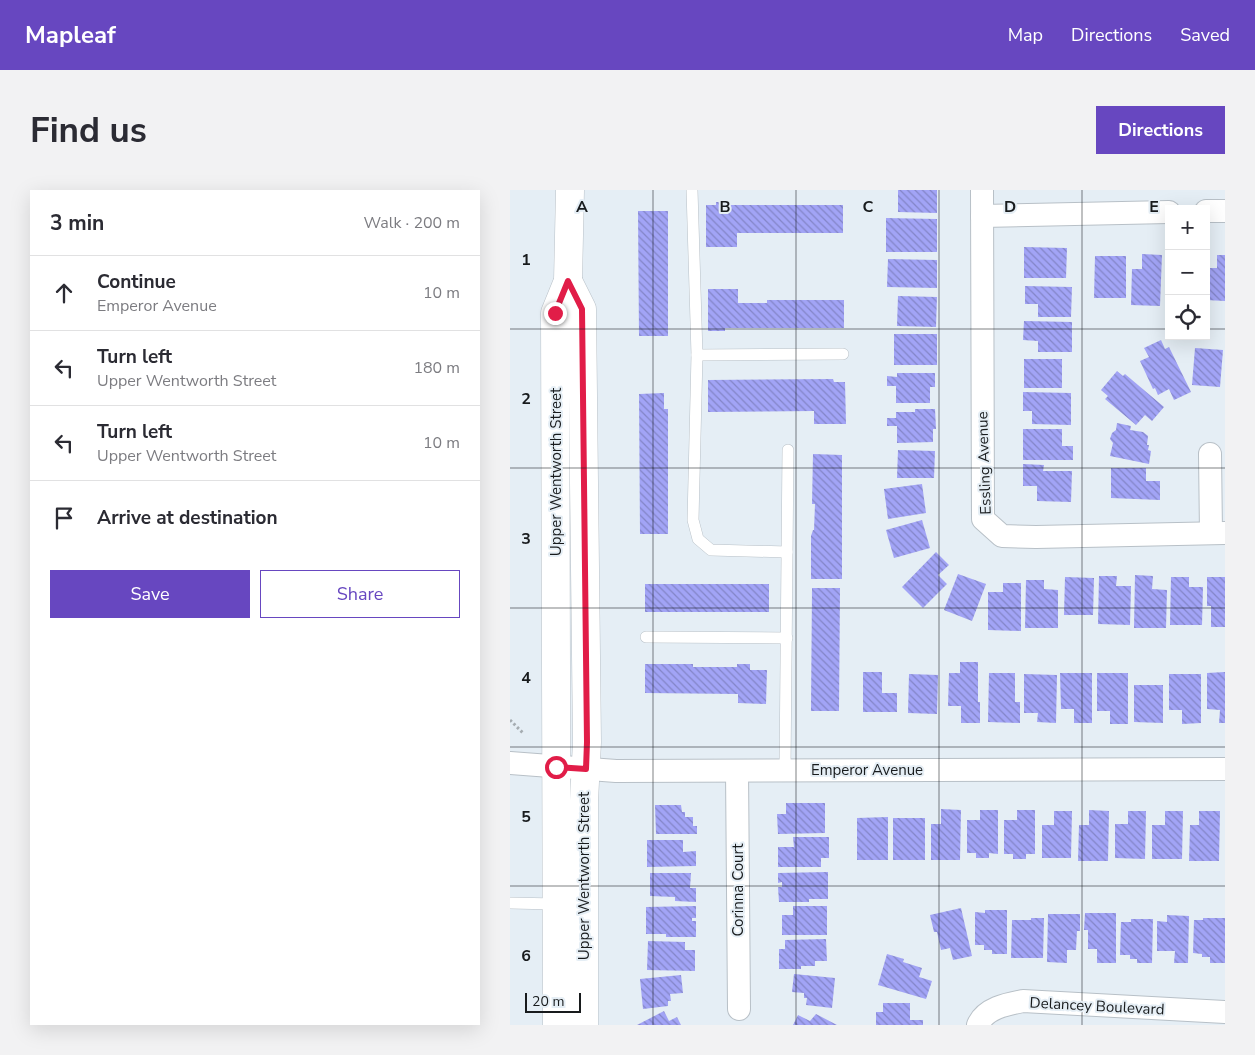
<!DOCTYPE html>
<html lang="en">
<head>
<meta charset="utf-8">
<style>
  body { margin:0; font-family:"Nunito Sans",sans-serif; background:#f2f2f3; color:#2b2b33 }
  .controls { position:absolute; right:15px; top:15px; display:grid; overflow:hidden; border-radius:0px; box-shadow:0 5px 20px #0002 }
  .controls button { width:45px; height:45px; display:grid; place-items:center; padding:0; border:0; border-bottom:1px solid #e1e1e2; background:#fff; color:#2b2b33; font:25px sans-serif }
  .scale { position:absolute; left:15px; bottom:12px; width:56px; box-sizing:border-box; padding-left:5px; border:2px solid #181b1d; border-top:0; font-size:14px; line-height:18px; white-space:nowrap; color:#181b1d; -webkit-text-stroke:4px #e5eef5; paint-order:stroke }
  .stop { position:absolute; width:15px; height:15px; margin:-11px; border:4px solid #e11d48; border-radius:50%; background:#fff }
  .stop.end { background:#e11d48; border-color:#fff; box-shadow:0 1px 5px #0008 }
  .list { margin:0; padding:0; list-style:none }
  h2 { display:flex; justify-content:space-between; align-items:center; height:65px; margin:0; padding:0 20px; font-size:21px }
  h2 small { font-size:16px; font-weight:400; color:#7c7c81 }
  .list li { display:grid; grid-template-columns:32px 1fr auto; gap:15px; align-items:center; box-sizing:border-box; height:75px; padding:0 20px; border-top:1px solid #e1e1e2 }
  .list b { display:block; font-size:19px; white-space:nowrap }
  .list p { margin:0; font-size:16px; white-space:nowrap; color:#7c7c81 }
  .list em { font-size:16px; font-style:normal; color:#7c7c81 }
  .actions { display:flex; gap:10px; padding:15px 20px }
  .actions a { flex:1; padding:11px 0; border:1px solid #6747c0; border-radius:0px; text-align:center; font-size:18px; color:#6747c0 }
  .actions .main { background:#6747c0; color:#fff }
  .icon { flex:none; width:28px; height:28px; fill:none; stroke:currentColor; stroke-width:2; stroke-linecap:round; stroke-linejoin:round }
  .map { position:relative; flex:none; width:715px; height:835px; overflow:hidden; border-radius:0px }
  header { display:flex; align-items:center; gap:30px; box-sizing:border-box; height:70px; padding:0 25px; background:#6747c0; color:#fff }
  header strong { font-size:24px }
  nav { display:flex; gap:28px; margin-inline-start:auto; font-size:18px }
  .intro { display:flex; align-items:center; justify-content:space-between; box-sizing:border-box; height:120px; padding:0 30px }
  h1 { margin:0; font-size:35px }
  .button { padding:12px 22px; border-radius:0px; background:#6747c0; color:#fff; font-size:18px; font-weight:700 }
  main { display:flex; gap:30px; padding:0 30px }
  aside { flex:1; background:#fff; border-radius:0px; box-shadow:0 5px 20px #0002 }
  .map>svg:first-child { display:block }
  .building { fill:url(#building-back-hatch) }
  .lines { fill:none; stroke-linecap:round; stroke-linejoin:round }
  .lane-casing { stroke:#b8c0c7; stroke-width:12 }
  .street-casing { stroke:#b8c0c7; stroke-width:24 }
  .secondary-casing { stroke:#b8c0c7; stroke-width:29 }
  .path { stroke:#a5acb1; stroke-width:3; stroke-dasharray:2.5 2.5; stroke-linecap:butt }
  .lane { stroke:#fff; stroke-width:11 }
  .street { stroke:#fff; stroke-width:22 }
  .secondary { stroke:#fff; stroke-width:28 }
  .route { stroke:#e11d48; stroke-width:6 }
  .grid { fill:none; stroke:#181b1d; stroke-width:1; stroke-opacity:0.55 }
  .labels { text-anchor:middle; stroke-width:4; stroke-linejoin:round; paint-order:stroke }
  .street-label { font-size:15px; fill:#181b1d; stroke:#e5eef5 }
  .grid-label { font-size:16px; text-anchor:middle; font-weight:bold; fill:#181b1d; stroke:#e5eef5; stroke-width:4; stroke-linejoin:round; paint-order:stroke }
</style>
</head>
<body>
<header>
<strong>Mapleaf</strong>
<nav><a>Map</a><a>Directions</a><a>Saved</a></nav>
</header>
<div class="intro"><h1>Find us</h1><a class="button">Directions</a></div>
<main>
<aside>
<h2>3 min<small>Walk · 200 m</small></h2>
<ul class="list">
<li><svg class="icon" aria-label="ahead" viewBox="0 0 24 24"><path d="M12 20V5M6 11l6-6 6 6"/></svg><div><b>Continue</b><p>Emperor Avenue</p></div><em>10 m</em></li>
<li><svg class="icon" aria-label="left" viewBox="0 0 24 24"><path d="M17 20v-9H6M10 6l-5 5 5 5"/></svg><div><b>Turn left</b><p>Upper Wentworth Street</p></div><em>180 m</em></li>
<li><svg class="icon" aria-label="left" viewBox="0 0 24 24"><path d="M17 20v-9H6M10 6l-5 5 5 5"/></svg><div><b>Turn left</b><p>Upper Wentworth Street</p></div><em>10 m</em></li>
<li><svg class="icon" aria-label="arrive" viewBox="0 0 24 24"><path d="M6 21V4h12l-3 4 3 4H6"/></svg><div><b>Arrive at destination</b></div></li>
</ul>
<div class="actions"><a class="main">Save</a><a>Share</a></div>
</aside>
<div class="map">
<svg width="715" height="835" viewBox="0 0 715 835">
  <defs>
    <pattern id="building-back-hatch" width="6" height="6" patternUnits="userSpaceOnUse" patternTransform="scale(1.25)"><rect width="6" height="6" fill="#a2a4f6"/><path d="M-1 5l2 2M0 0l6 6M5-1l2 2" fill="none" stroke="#8385c7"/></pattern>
  </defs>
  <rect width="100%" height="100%" fill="#e5eef5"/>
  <g class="building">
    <polygon points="388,0 427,0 427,23 388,22"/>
    <polygon points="206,12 216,12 215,15 333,15 333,43 227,43 227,57 196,57 196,15 206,15"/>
    <polygon points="128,21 158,21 158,146 129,146"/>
    <polygon points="376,28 427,29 427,62 376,62"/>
    <polygon points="514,57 557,58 556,88 514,88"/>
    <polygon points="632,64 652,65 650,116 621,115 622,79 632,79"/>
    <polygon points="707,65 715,65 715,111 696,110 696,78 707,78"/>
    <polygon points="585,66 616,66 616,108 584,108"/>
    <polygon points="378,69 427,70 427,98 377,97"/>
    <polygon points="515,96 562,97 561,127 528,127 528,114 515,114"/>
    <polygon points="198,99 228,99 228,113 257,113 257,110 334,110 334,138 215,138 215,141 198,141"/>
    <polygon points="388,106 427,107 426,137 387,136"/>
    <polygon points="514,131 562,132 562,162 528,162 528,151 513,150"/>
    <rect x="384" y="144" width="43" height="31"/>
    <polygon points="651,150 655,159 659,157 681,202 664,210 659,199 648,205 645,198 643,199 630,171 639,167 634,158"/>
    <polygon points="685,158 713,160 710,197 682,195"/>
    <rect x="514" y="169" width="38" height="29"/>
    <polygon points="607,181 613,186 615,184 654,217 642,231 635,225 626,235 595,209 598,206 591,200"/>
    <polygon points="387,183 425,183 425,197 420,197 420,213 386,213 386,196 377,196 377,186 387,187"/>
    <polygon points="323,189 324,192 335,192 336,234 304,234 304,221 198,222 198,190"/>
    <polygon points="513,202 561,203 561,235 522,234 522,221 513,221"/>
    <polygon points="154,203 154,219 158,219 158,344 130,344 129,204"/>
    <polygon points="405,219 425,219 426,239 423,239 423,252 387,253 387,236 377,236 377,228 386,228 386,222 405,222"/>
    <polygon points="607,233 621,236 620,240 633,242 638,246 637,255 639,255 638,260 641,261 639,274 600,266 603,253 600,249 602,243 606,240"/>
    <polygon points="513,239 552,239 552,256 563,256 563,270 513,270"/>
    <polygon points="388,260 425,261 424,288 387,288"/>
    <polygon points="303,264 332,265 332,389 301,389 301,346 303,340 304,340 305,314 302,314"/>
    <polygon points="513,274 534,275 533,281 562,281 561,312 527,311 527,296 513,296"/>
    <polygon points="601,278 636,278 636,291 650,291 650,310 601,308"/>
    <polygon points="412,294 416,323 378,329 374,299"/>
    <polygon points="412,330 420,358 384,368 376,340"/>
    <polygon points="426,362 439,375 428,385 437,394 413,418 392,397"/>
    <polygon points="448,384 476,394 462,431 434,420"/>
    <polygon points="625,385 643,386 642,399 657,400 656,438 624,438"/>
    <polygon points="589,386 607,386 606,396 621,396 620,435 588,434"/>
    <polygon points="555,387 584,388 583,425 554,425"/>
    <polygon points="661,387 679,387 679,397 693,397 692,435 660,435"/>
    <polygon points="697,387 715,387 715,437 701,437 701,416 697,416"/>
    <polygon points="516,390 534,390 534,399 548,400 548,438 515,438"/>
    <polygon points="493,393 511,393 511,441 478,440 478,402 493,402"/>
    <rect x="135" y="394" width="124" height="28"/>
    <polygon points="302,398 330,398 329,521 301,521"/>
    <polygon points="450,472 468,472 468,512 470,512 470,533 451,533 451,516 438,516 439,483 450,483"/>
    <polygon points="135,474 183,474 183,477 227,477 227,474 240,474 240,480 257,480 256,514 228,513 228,504 135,503"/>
    <polygon points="353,482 372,482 372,503 387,503 387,522 353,522"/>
    <polygon points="715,482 715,533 709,533 710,520 697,519 697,483"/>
    <polygon points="479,483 505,483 505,512 510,512 510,533 478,532"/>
    <polygon points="550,483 582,483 582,533 564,533 564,519 551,519"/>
    <polygon points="587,483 618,483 618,534 600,534 600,521 587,521"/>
    <polygon points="399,484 428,485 427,524 398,523"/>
    <polygon points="514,484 547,485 546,533 527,532 528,523 514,523"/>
    <polygon points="659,484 691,484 691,533 672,534 672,520 659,520"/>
    <polygon points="624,495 653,495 653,533 624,532"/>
    <polygon points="276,613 315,613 315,643 268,644 267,624 276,624"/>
    <polygon points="145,615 171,615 172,622 175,622 175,627 183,627 183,636 187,636 187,644 146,644"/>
    <polygon points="431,619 451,620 450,670 421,670 421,634 431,634"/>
    <polygon points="470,620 488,620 488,664 479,663 479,668 466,668 466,663 457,663 457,630 470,630"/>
    <polygon points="507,620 525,620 525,664 516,664 516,669 503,669 503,664 494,664 494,630 507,630"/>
    <polygon points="579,620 599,621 598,671 568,671 569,635 579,635"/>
    <polygon points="544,621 562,621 561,668 532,668 532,635 544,635"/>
    <polygon points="618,621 636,621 635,669 605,668 605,634 618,634"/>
    <polygon points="655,621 673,621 672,669 642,669 642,635 655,635"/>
    <polygon points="689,621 710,621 709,671 679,671 680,635 689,635"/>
    <polygon points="378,627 378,670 347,670 347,628"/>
    <rect x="383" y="628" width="32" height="42"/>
    <polygon points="283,647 319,647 319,668 311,668 311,677 268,677 268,657 284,657"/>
    <polygon points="137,650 173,650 173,662 186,661 186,676 137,677"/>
    <polygon points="318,682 318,709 299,709 299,712 269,712 268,697 272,697 272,692 268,693 268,683"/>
    <polygon points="140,683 181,683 180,698 186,698 186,712 165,711 165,707 140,706"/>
    <polygon points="186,716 186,728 182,728 182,731 186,731 186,747 156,747 156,744 136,744 136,717"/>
    <polygon points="283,716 317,716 317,745 272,745 272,725 283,725"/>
    <polygon points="451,718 462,766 443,770 440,758 431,760 427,742 424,742 420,725"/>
    <polygon points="475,720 497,720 497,764 482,764 482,760 474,760 474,755 465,755 465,722 475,723"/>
    <polygon points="575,723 606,723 606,773 587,773 587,759 578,759 578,740 574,740"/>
    <polygon points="538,724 570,724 570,741 567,741 566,760 557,760 557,773 537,772"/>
    <polygon points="657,725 679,726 678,773 664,773 665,761 647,761 647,731 657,732"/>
    <polygon points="521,728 534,728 533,768 501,768 502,730 521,730"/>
    <polygon points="693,728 715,728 715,773 700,773 700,767 692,767 692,764 683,763 684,730 693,730"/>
    <polygon points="621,729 643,729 642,773 627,773 627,769 620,769 620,765 610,765 611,732 621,732"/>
    <polygon points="316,749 317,771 305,771 305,776 291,776 291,779 269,779 269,759 275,759 275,750"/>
    <polygon points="138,751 175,752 175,760 185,760 185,781 137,780"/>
    <polygon points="377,764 394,769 393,772 412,778 409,787 422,791 416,809 368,795"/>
    <polygon points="284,784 325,788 322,818 296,815 297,808 294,808 294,803 282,802"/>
    <polygon points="171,785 173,803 160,804 161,811 158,811 158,816 133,819 130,789"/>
    <polygon points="373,813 400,813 400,830 413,830 413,835 366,835 366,822 373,822"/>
    <polygon points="154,821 159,831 167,827 171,835 127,835"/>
    <polygon points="306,824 327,835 283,835 288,825 300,831"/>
  </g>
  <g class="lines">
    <g class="lane-casing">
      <g id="lane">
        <polyline points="182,0 187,165 183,330 188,349 201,360 277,362"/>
        <polyline points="187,165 333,164"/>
        <polyline points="136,447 277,448"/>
        <polyline points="275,580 278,260"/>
        <polyline points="0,713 46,714"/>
      </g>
    </g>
    <g class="street-casing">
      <g id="street">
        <polyline points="472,0 473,329 492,346 526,347 715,343"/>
        <polyline points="696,21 715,21"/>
        <polyline points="472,26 659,22"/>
        <polyline points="700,264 701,343"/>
        <polyline points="0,573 106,581 715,579"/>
        <polyline points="227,581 229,819"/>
        <path d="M468,835C475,818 497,814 513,811L715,822"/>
      </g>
    </g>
    <g class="secondary-casing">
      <g id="secondary">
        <polyline points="58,91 72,119 77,552 74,611 74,835"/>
        <polyline points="47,835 45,123 58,91 60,0"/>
      </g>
    </g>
    <polyline class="path" points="0,530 14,544"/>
    <use href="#lane" class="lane"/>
    <use href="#street" class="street"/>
    <use href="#secondary" class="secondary"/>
  </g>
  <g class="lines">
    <polyline class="route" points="45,123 58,91 72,119 77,552 76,579 46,577"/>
  </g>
  <path class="grid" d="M143,0V835M286,0V835M429,0V835M572,0V835M0,139H659M696,139H715M0,278H715M0,418H715M0,557H715M0,696H715"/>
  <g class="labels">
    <g class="street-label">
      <text transform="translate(474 273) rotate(-92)" y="5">Essling Avenue</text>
      <text transform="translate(46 282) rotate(-90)" y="5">Upper Wentworth Street</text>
      <text x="357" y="585">Emperor Avenue</text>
      <text transform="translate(74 686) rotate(-90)" y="5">Upper Wentworth Street</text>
      <text transform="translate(228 700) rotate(-90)" y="5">Corinna Court</text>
      <text transform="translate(587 816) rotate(3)" y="5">Delancey Boulevard</text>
    </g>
  </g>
  <g class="grid-label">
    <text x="72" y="22">A</text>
    <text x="215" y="22">B</text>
    <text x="358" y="22">C</text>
    <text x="500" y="22">D</text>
    <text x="644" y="22">E</text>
    <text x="16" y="75">1</text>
    <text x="16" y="214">2</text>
    <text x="16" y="354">3</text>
    <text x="16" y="493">4</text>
    <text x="16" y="632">5</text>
    <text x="16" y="771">6</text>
  </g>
</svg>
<div class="controls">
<button>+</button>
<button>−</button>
<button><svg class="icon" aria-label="locate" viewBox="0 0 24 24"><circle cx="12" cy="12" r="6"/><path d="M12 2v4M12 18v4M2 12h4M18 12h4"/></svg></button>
</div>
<div class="scale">20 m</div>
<div class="stop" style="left:46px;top:577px"></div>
<div class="stop end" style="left:45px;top:123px"></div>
</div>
</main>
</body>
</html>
